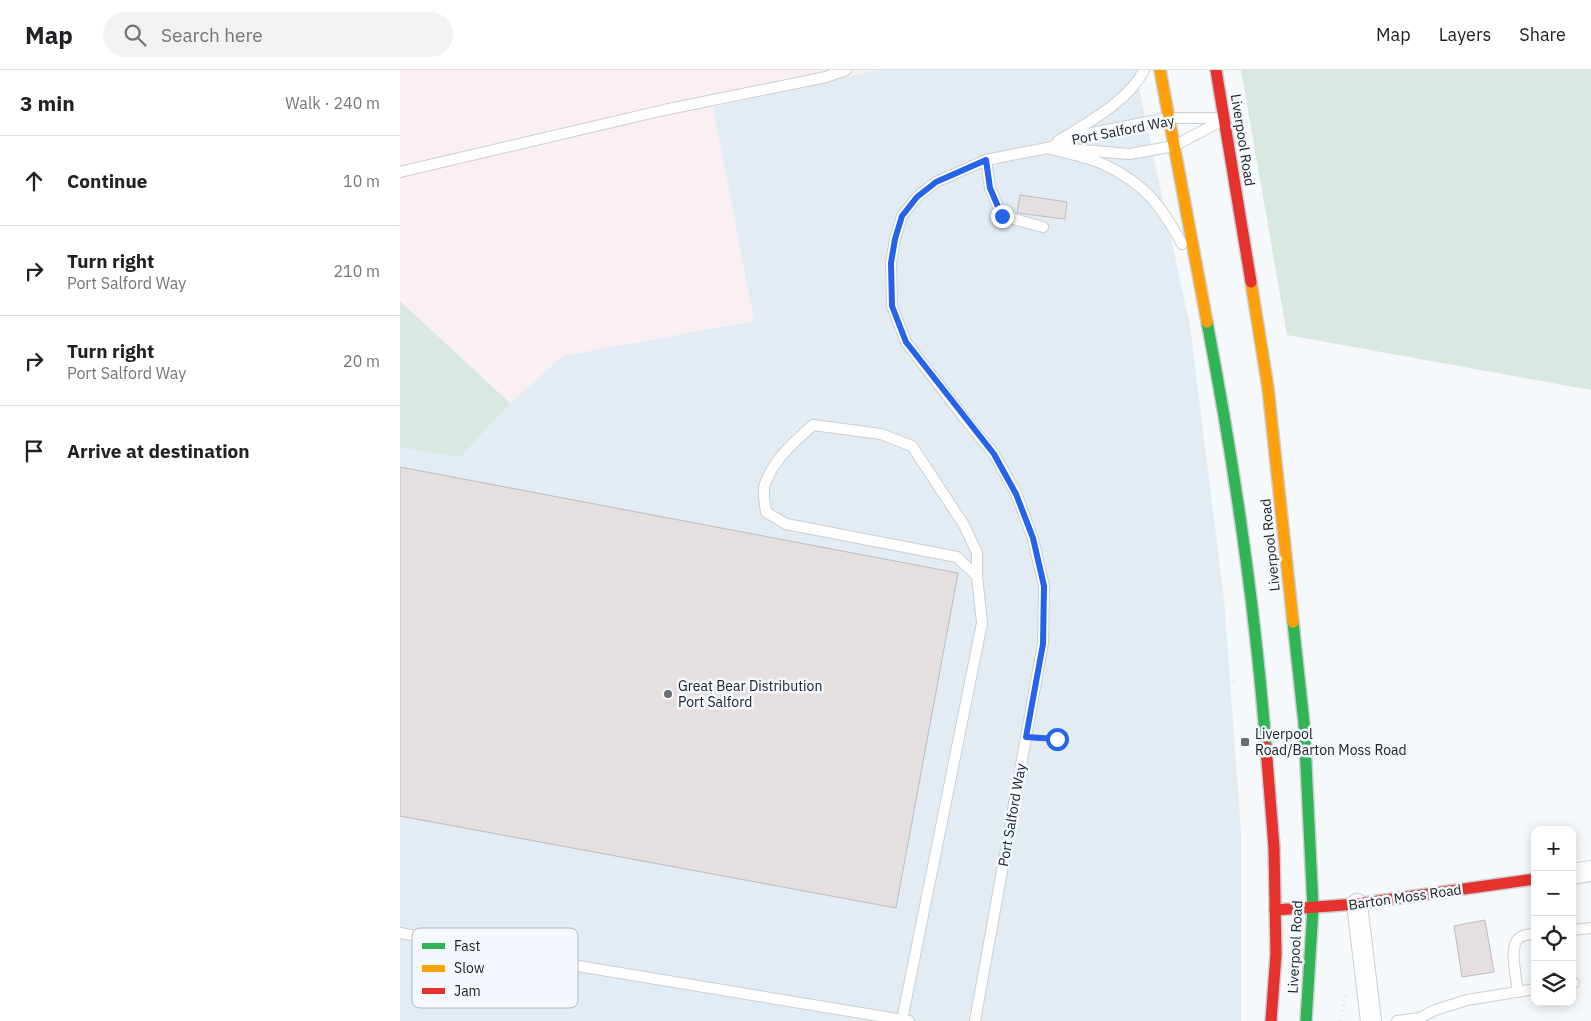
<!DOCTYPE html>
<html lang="en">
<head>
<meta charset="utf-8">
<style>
  body { margin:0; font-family:"IBM Plex Sans",sans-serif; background:#f2f2f2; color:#202124 }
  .controls { position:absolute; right:15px; bottom:15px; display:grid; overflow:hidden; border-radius:10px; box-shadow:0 2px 12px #0003 }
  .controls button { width:45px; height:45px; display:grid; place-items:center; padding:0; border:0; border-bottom:1px solid #e0e0e0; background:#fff; color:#202124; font:25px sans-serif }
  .stop { position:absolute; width:15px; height:15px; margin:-11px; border:4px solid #2563eb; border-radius:50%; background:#fff }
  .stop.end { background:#2563eb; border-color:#fff; box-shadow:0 1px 5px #0008 }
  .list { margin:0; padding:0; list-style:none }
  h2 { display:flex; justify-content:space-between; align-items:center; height:65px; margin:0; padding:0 20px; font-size:21px }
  h2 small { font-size:16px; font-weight:400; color:#757577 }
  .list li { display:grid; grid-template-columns:32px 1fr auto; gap:15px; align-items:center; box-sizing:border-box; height:90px; padding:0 20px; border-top:1px solid #e0e0e0 }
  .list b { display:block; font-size:19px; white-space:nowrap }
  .list p { margin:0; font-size:16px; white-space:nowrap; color:#757577 }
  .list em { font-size:16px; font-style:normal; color:#757577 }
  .icon { flex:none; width:28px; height:28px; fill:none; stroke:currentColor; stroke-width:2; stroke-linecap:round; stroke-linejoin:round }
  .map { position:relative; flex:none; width:1191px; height:951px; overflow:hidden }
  header { display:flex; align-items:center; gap:30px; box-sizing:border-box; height:70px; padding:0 25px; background:#fff; border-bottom:1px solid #e0e0e0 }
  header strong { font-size:24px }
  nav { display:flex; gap:28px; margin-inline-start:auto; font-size:18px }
  .search { width:350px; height:45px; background:#f2f2f2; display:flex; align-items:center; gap:12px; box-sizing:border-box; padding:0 18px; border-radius:28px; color:#757577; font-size:19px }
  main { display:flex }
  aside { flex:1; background:#fff }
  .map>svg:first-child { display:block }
  .commercial { fill:#faf0f3 }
  .built { fill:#e2ecf2 }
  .green { fill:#dae8e2 }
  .building { fill:#e5dfe0; stroke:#bdbcbd }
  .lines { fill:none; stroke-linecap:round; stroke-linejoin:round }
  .lane-casing { stroke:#cccfd1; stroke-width:12 }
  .street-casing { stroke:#cccfd1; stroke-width:22 }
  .fast-casing { stroke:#cccfd1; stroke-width:14 }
  .slow-casing { stroke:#cccfd1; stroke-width:14 }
  .jam-casing { stroke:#cccfd1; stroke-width:14 }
  .path { stroke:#e2e4e4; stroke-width:3; stroke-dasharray:1 4; stroke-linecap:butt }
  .lane { stroke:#fefefe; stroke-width:10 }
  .street { stroke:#fefefe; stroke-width:20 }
  .fast { stroke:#30b455; stroke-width:11 }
  .slow { stroke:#ff9f0a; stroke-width:11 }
  .jam { stroke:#e5322d; stroke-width:11 }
  .route { stroke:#2563eb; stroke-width:6 }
  .poi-dot { fill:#6b6d70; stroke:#f3f9fe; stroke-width:2 }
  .labels { text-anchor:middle; stroke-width:5; stroke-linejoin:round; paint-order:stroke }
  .street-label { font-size:14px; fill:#202225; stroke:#f3f9fe }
  .poi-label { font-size:14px; fill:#202225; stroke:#f3f9fe; text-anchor:start }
  .key { fill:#f3f9fe; stroke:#b4b8bd; stroke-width:1 }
  .key-label { font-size:14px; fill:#202225 }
</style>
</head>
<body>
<header>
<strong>Map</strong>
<div class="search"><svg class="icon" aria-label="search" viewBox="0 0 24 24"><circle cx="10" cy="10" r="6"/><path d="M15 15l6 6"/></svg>Search here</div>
<nav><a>Map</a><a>Layers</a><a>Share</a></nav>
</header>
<main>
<aside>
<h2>3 min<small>Walk · 240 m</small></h2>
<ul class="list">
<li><svg class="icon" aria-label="ahead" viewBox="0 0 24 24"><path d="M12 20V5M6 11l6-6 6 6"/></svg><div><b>Continue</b></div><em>10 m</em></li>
<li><svg class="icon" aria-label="right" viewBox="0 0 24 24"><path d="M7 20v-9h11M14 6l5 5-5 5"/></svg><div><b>Turn right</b><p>Port Salford Way</p></div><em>210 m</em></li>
<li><svg class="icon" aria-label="right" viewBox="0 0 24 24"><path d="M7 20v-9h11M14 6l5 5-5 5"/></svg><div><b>Turn right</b><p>Port Salford Way</p></div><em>20 m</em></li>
<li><svg class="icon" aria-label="arrive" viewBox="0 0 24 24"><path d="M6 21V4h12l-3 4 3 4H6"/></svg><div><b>Arrive at destination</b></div></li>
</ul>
</aside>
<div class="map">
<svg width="1191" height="951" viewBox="0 0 1191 951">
  <rect width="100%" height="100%" fill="#f6f9fb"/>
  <polygon class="commercial" points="0,0 474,0 313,37 354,251 163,286 110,333 0,231"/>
  <polygon class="built" points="476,0 735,0 790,256 824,529 841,760 841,951 0,951 0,378 61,387 110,333 163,286 354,251 313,37"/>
  <g class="green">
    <polygon points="841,0 1191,0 1191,320 887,265"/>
    <polygon points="0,231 110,333 61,387 0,378"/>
  </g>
  <g class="building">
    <polygon points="620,125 667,132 665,149 617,143"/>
    <polygon points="0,397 558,503 496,838 0,746"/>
    <polygon points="1085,850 1094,902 1062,907 1054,856"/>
  </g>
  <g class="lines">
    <g class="lane-casing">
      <g id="lane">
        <path d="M658,71C687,53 729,31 744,0"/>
        <path d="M648,78C665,83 686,86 703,94C744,113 761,135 782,174"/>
        <polyline points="667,79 730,84 774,76 823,50"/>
        <polyline points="586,90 590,118 602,146 643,157"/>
        <polyline points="0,102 264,40 426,7 446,0"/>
        <polyline points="1172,860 1191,858"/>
        <polyline points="0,863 190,898 509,951"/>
        <polyline points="1172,913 1174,913"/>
        <path d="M1118,922C1117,910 1108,876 1119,868C1123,865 1130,864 1135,864"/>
        <path d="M502,950L582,553L577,506L557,487L386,454L366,442C365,433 362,421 365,414C373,390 395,371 413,355L481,364L512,376L564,455L577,483V506"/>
        <polyline points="575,951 643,573 644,516 633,469 616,423 594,384 565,349 506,272 492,236 491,193 495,169 502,146 517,127 536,112 586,90 647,78 692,63 768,48 824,48"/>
        <polyline points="997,951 1020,948 1035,940 1067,930 1135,919"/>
      </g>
    </g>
    <g class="street-casing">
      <g id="street">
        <polyline points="1172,804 1191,801"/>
        <polyline points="957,834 971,951"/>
      </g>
    </g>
    <g class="fast-casing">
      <g id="fast">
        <path d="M807,252C834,393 855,534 866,677"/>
        <polyline points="893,552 904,653 913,838 906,951"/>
      </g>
    </g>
    <g class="slow-casing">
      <g id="slow">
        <polyline points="760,0 807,252"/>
        <polyline points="851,212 868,318 893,552"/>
      </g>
    </g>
    <g class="jam-casing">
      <g id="jam">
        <polyline points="816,0 851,212"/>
        <polyline points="866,677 874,777 876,884 871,951"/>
        <polyline points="875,840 957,834 1135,809"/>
      </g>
    </g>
    <g class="path">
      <polyline points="1069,232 1073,205"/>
      <polyline points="642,668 657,669 836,610"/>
      <polyline points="940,951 946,923"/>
    </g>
    <use href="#lane" class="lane"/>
    <use href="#street" class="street"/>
    <use href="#fast" class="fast"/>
    <use href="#slow" class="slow"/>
    <use href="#jam" class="jam"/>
  </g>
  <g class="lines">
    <polyline class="route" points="602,146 590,118 586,90 536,112 517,127 502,146 495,169 491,193 492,236 506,272 594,384 616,424 633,468 644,516 643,574 626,667 657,669"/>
  </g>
  <g class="poi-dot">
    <circle cx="268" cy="624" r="5"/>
    <rect x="840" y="667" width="10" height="10" rx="2.5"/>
  </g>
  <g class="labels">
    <g class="street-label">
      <text transform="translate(723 60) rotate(-11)" y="5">Port Salford Way</text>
      <text transform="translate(843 70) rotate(81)" y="5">Liverpool Road</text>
      <text transform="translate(870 475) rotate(-96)" y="5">Liverpool Road</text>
      <text transform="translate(612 745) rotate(-80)" y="5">Port Salford Way</text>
      <text transform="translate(1005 827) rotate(-8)" y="5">Barton Moss Road</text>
      <text transform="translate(895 877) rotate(-87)" y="5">Liverpool Road</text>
    </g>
    <g class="poi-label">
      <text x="278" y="621">Great Bear Distribution<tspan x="278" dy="16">Port Salford</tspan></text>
      <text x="855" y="669">Liverpool<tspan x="855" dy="16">Road/Barton Moss Road</tspan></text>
    </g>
  </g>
  <rect x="12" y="858" width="166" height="80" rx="8" class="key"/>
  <rect x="22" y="873" width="23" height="6" fill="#30b455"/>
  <rect x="22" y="895" width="23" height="7" fill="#ff9f0a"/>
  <rect x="22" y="918" width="23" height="6" fill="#e5322d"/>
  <g class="key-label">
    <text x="54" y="881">Fast</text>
    <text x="54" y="903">Slow</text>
    <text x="54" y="926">Jam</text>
  </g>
</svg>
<div class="controls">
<button>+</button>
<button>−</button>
<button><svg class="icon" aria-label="locate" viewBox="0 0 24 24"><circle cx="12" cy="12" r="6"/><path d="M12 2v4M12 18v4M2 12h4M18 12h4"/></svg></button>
<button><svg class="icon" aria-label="layers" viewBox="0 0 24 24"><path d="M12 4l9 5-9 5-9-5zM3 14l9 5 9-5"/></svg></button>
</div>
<div class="stop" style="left:657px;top:669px"></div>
<div class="stop end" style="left:602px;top:146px"></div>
</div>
</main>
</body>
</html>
